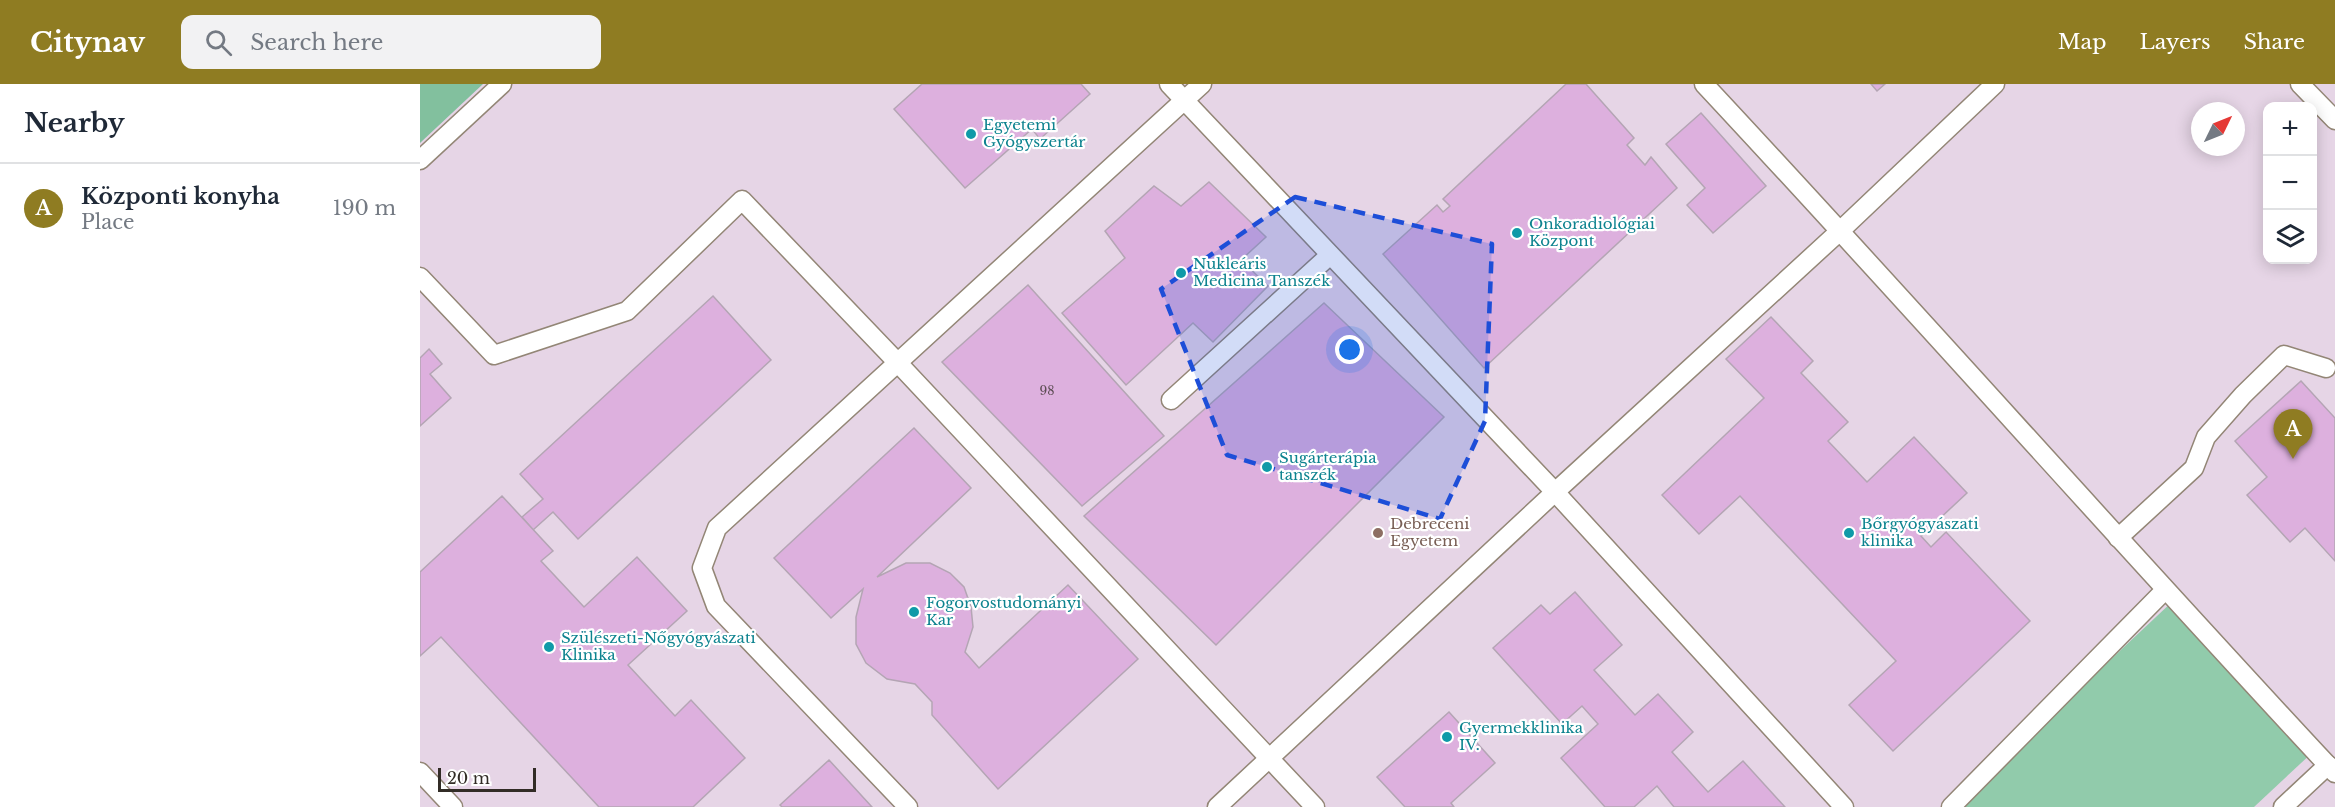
<!DOCTYPE html>
<html lang="en">
<head>
<meta charset="utf-8">
<style>
  body { margin:0; font-family:"Libre Baskerville",serif; background:#f2f2f3; color:#1f2937 }
  .controls { position:absolute; right:18px; top:18px; display:grid; overflow:hidden; border-radius:12px; box-shadow:0 3px 15px #0003 }
  .controls button { width:54px; height:54px; display:grid; place-items:center; padding:0; border:0; border-bottom:2px solid #e0e1e3; background:#fff; color:#1f2937; font:30px sans-serif }
  .compass { position:absolute; left:1771px; top:18px; width:54px; height:54px; border-radius:50%; background:#fff; box-shadow:0 3px 15px #0003; rotate:47deg }
  .scale { position:absolute; left:18px; bottom:15px; width:98px; box-sizing:border-box; padding-left:6px; border:3px solid #322c26; border-top:0; font-size:16px; line-height:21px; white-space:nowrap; color:#322c26; -webkit-text-stroke:4px #fff; paint-order:stroke }
  .you { position:absolute; left:930px; top:266px; width:21px; height:21px; margin:-15px; border:4px solid #fff; border-radius:50%; background:#1a73e8; box-shadow:0 0 0 9px #1a73e833 }
  .badge { display:grid; place-items:center; width:39px; height:39px; border-radius:50%; background:#8f7c22; color:#fff; font-size:20px; font-weight:700 }
  .pin { position:absolute; translate:-50% -50px; filter:drop-shadow(0 2px 3px #0008) }
  .pin::after { content:''; position:absolute; top:32px; width:21px; height:18px; background:inherit; clip-path:polygon(0 0,100% 0,50% 100%) }
  .list { margin:0; padding:0; list-style:none }
  h2 { display:flex; justify-content:space-between; align-items:center; height:78px; margin:0; padding:0 24px; font-size:26px }
  h2 small { font-size:20px; font-weight:400; color:#747a83 }
  .list li { display:grid; grid-template-columns:39px 1fr auto; gap:18px; align-items:center; box-sizing:border-box; height:90px; padding:0 24px; border-top:2px solid #e0e1e3 }
  .list b { display:block; font-size:22px; white-space:nowrap }
  .list p { margin:0; font-size:20px; white-space:nowrap; color:#747a83 }
  .list em { font-size:20px; font-style:normal; color:#747a83 }
  .icon { flex:none; width:33px; height:33px; fill:none; stroke:currentColor; stroke-width:2; stroke-linecap:round; stroke-linejoin:round }
  .map { position:relative; flex:none; width:1915px; height:723px; overflow:hidden }
  header { display:flex; align-items:center; gap:36px; box-sizing:border-box; height:84px; padding:0 30px; background:#8f7c22; color:#fff }
  header strong { font-size:28px }
  nav { display:flex; gap:33px; margin-inline-start:auto; font-size:21px }
  .search { width:420px; height:54px; background:#f2f2f3; display:flex; align-items:center; gap:15px; box-sizing:border-box; padding:0 21px; border-radius:12px; color:#747a83; font-size:22px }
  main { display:flex }
  aside { flex:1; background:#fff }
  .map>svg:first-child { display:block }
  .education { fill:#e6d5e6; fill-rule:evenodd }
  .green { fill:#91cbab }
  .forest { fill:#82c09e }
  .building { fill:#ddb0de; stroke:#b4a5b4; stroke-width:1.5 }
  .lines { fill:none; stroke-linecap:round; stroke-linejoin:round }
  .lane-casing { stroke:#938676; stroke-width:21 }
  .lane { stroke:#fff; stroke-width:18 }
  .marked { fill:#1d4ed8; fill-opacity:0.2; stroke:#1d4ed8; stroke-width:4.5; stroke-dasharray:12 8; stroke-linejoin:round }
  .culture-dot { fill:#0f9aa8; stroke:#fff; stroke-width:2 }
  .education-dot { fill:#8d6e63; stroke:#fff; stroke-width:2 }
  .labels { text-anchor:middle; stroke-width:4.5; stroke-linejoin:round; paint-order:stroke }
  .number-label { font-size:12px; fill:#5d4d54 }
  .culture-label { font-size:15px; fill:#0d838f; stroke:#fff; text-anchor:start }
  .education-label { font-size:15px; fill:#785e54; stroke:#fff; text-anchor:start }
</style>
</head>
<body>
<header>
<strong>Citynav</strong>
<div class="search"><svg class="icon" aria-label="search" viewBox="0 0 24 24"><circle cx="10" cy="10" r="6"/><path d="M15 15l6 6"/></svg>Search here</div>
<nav><a>Map</a><a>Layers</a><a>Share</a></nav>
</header>
<main>
<aside>
<h2>Nearby<small></small></h2>
<ul class="list">
<li><span class="badge">A</span><div><b>Központi konyha</b><p>Place</p></div><em>190 m</em></li>
</ul>
</aside>
<div class="map">
<svg width="1915" height="723" viewBox="0 0 1915 723">
  <rect width="100%" height="100%" fill="#f1e3d1"/>
  <path class="education" d="M0,0H1915V723H0ZM1848,22H1892V176H1848ZM1780,27H1816V63H1780Z"/>
  <polygon class="green" points="1754,516 1895,666 1834,723 1534,723"/>
  <polygon class="forest" points="0,0 63,0 0,59"/>
  <g class="building">
    <polygon points="502,0 661,0 670,10 620,55 612,45 545,104 474,25"/>
    <polygon points="1146,0 1166,0 1214,54 1207,61 1225,81 1231,73 1257,104 1064,284 963,170 1017,121 1023,128 1030,122 1023,115"/>
    <polygon points="1451,0 1465,0 1457,7"/>
    <polygon points="1281,29 1346,102 1293,149 1267,121 1285,104 1246,60"/>
    <polygon points="789,98 846,153 821,176 848,202 793,258 773,239 706,301 642,229 705,174 685,147 734,102 761,122"/>
    <polygon points="608,201 744,352 662,422 522,278"/>
    <polygon points="293,212 351,276 158,455 133,428 113,446 102,433 123,415 100,390"/>
    <polygon points="904,219 1024,333 796,561 664,432"/>
    <polygon points="1351,233 1393,277 1381,289 1428,338 1408,357 1447,398 1494,353 1547,409 1501,452 1511,463 1526,448 1610,537 1473,667 1429,621 1476,577 1320,412 1279,450 1242,411 1344,314 1306,275"/>
    <polygon points="9,265 22,280 10,290 31,314 0,342 0,274"/>
    <polygon points="1881,297 1915,334 1915,477 1885,444 1870,458 1827,411 1847,393 1815,357"/>
    <polygon points="494,344 551,404 457,493 486,479 510,479 530,489 544,503 551,523 553,543 545,568 559,584 648,501 718,575 578,705 512,631 512,618 495,600 467,595 446,579 436,560 436,533 443,505 411,534 354,474"/>
    <polygon points="82,412 133,467 121,477 164,523 217,473 267,527 208,581 255,632 271,616 325,674 273,723 179,723 21,553 0,572 0,488"/>
    <polygon points="1155,508 1202,561 1174,586 1215,631 1238,610 1273,648 1252,668 1288,708 1323,677 1365,723 1254,723 1237,702 1214,723 1185,723 1141,674 1178,640 1162,622 1142,640 1073,564 1121,521 1130,530"/>
    <polygon points="1029,628 1075,679 1031,719 1034,723 985,723 957,693"/>
    <polygon points="409,676 452,723 362,723 360,721"/>
  </g>
  <g class="lines">
    <g class="lane-casing">
      <g id="lane">
        <polyline points="749,0 1135,408 1424,723"/>
        <path d="M1284,0C1497,228 1703,462 1915,689"/>
        <polyline points="1880,0 1915,36"/>
        <polyline points="0,76 82,0"/>
        <polyline points="0,193 74,271 207,227 322,116 478,279 895,723"/>
        <polyline points="751,316 910,171"/>
        <polyline points="1698,454 1774,384 1786,353 1823,311 1864,271 1906,284"/>
        <polyline points="0,688 33,723"/>
        <polyline points="488,723 296,522 282,484 297,444 782,0"/>
        <polyline points="797,723 1135,408 1421,146 1575,0"/>
        <polyline points="1531,723 1745,506"/>
        <polyline points="1863,723 1908,681"/>
      </g>
    </g>
    <use href="#lane" class="lane"/>
  </g>
  <path class="marked" d="M875,113L1072,160L1065,337L1020,435L807,371L741,205Z"/>
  <g class="culture-dot">
    <circle cx="551" cy="50" r="6"/>
    <circle cx="1097" cy="149" r="6"/>
    <circle cx="761" cy="189" r="6"/>
    <circle cx="847" cy="383" r="6"/>
    <circle cx="1429" cy="449" r="6"/>
    <circle cx="494" cy="528" r="6"/>
    <circle cx="129" cy="563" r="6"/>
    <circle cx="1027" cy="653" r="6"/>
  </g>
  <circle class="education-dot" cx="958" cy="449" r="6"/>
  <g class="labels">
    <g class="number-label">
      <text x="627" y="311">98</text>
    </g>
    <g class="culture-label">
      <text x="563" y="46">Egyetemi<tspan x="563" dy="17">Gyógyszertár</tspan></text>
      <text x="1109" y="145">Onkoradiológiai<tspan x="1109" dy="17">Központ</tspan></text>
      <text x="773" y="185">Nukleáris<tspan x="773" dy="17">Medicina Tanszék</tspan></text>
      <text x="859" y="379">Sugárterápia<tspan x="859" dy="17">tanszék</tspan></text>
      <text x="1441" y="445">Bőrgyógyászati<tspan x="1441" dy="17">klinika</tspan></text>
      <text x="506" y="524">Fogorvostudományi<tspan x="506" dy="17">Kar</tspan></text>
      <text x="141" y="559">Szülészeti-Nőgyógyászati<tspan x="141" dy="17">Klinika</tspan></text>
      <text x="1039" y="649">Gyermekklinika<tspan x="1039" dy="17">IV.</tspan></text>
    </g>
    <g class="education-label">
      <text x="970" y="445">Debreceni<tspan x="970" dy="17">Egyetem</tspan></text>
    </g>
  </g>
</svg>
<div class="controls">
<button>+</button>
<button>−</button>
<button><svg class="icon" aria-label="layers" viewBox="0 0 24 24"><path d="M12 4l9 5-9 5-9-5zM3 14l9 5 9-5"/></svg></button>
</div>
<svg class="compass" viewBox="-18 -18 36 36"><path d="M0-13l5 13h-10z" fill="#e53935"/><path d="M0 13l5-13h-10z" fill="#747a83"/></svg>
<div class="scale">20 m</div>
<div class="you"></div>
<div class="pin badge" style="left:1873px;top:375px">A</div>
</div>
</main>
</body>
</html>
